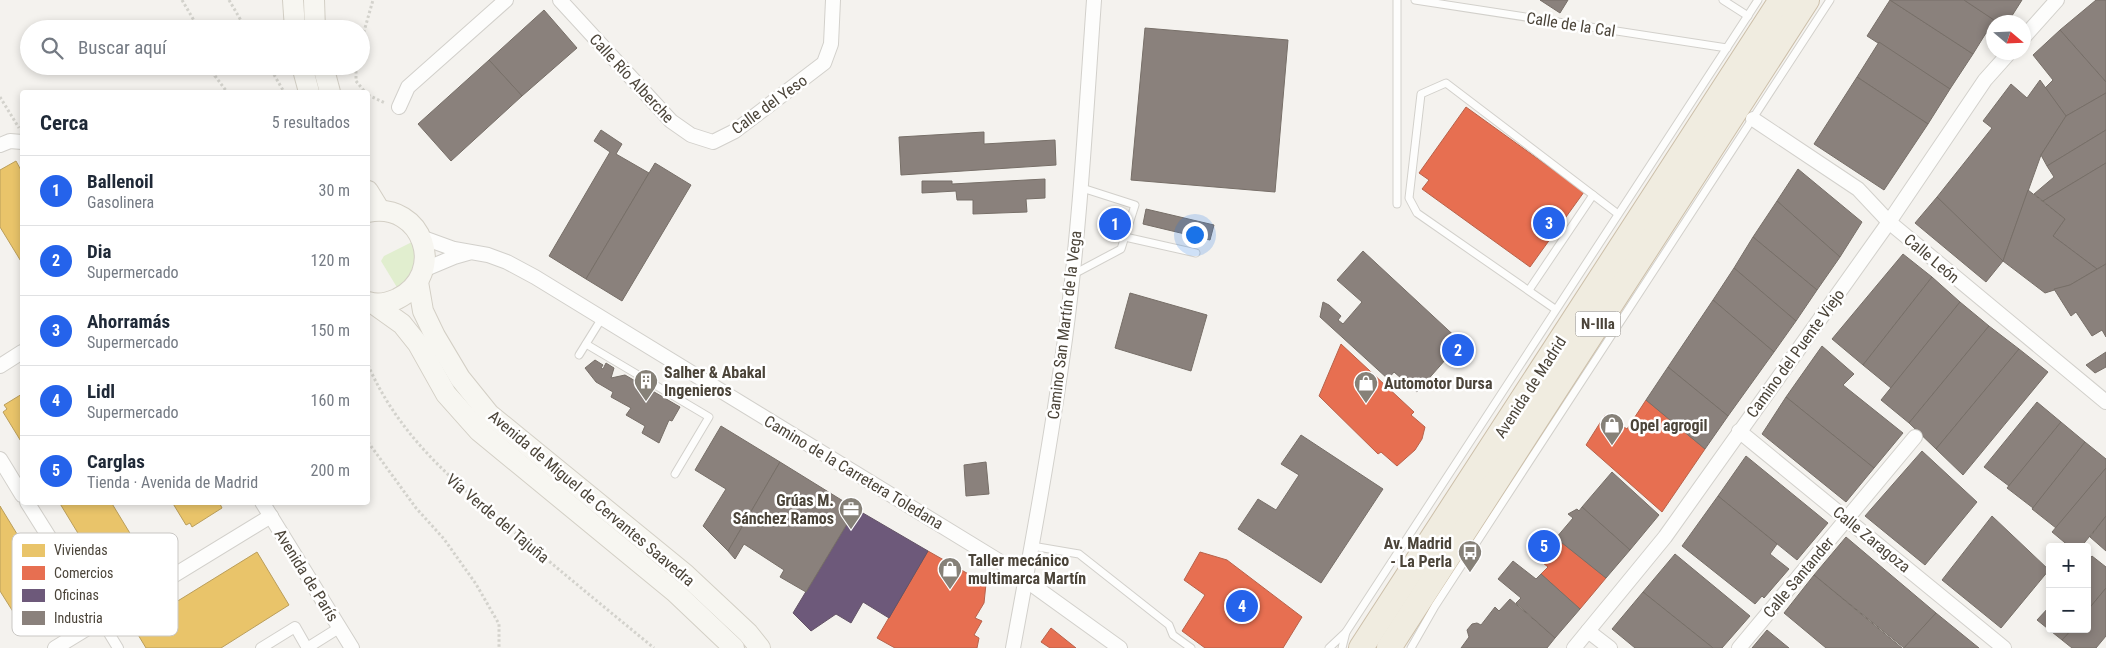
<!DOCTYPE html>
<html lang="es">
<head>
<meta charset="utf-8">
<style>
  body { margin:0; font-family:"Roboto Condensed",sans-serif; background:#f6f6f7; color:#1f2937 }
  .controls { position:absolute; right:15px; bottom:15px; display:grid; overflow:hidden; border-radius:5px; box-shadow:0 2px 8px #0003 }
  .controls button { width:45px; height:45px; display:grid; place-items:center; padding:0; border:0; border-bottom:1px solid #e0e1e3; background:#fff; color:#1f2937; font:25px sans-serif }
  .compass { position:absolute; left:1986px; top:15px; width:45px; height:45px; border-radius:50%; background:#fff; box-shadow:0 2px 8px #0003; rotate:109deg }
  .you { position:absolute; left:1194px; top:234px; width:18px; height:18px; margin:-12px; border:4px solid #fff; border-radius:50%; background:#1a73e8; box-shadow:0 0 0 8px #1a73e833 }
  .badge { display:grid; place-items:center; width:32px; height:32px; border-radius:50%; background:#2563eb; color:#fff; font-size:16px; font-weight:700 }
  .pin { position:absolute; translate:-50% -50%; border:2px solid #fff; box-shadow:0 1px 5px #0006 }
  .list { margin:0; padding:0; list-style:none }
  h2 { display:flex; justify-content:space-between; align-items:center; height:65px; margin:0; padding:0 20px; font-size:21px }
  h2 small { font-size:16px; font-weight:400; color:#747a83 }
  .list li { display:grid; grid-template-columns:32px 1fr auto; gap:15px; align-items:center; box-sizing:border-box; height:70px; padding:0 20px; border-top:1px solid #e0e1e3 }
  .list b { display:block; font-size:19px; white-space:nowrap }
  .list p { margin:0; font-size:16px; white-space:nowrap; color:#747a83 }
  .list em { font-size:16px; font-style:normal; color:#747a83 }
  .icon { flex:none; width:28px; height:28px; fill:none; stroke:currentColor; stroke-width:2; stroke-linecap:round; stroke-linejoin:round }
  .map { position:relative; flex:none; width:2106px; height:648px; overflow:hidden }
  .search { position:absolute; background:#fff; box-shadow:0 2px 8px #0003; left:20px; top:20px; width:350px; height:55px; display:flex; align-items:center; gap:12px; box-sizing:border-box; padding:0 18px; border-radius:28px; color:#747a83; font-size:19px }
  .panel { position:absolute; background:#fff; box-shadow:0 2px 8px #0003; left:20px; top:90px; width:350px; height:415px; border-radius:5px }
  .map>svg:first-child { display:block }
  .green { fill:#e1eecf }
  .homes { fill:#e9c46a; stroke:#ba9e5b }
  .shops { fill:#e76f51; stroke:#b8624a }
  .offices { fill:#6d597a; stroke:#635366 }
  .industry { fill:#8a817c; stroke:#776f68 }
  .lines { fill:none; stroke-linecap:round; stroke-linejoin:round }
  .service-casing { stroke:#d2d0cb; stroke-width:9 }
  .pedestrian-casing { stroke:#d2d0cb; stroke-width:12 }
  .minor-casing { stroke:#d2d0cb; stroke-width:16 }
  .secondary-casing { stroke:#d3cfc5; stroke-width:22 }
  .trunk-casing { stroke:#ccbfa9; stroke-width:26 }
  .path { stroke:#d3d2cc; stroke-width:3; stroke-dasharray:2.5 2.5; stroke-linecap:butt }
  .service { stroke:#fdfdfc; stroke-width:7 }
  .pedestrian { stroke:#fdfdfc; stroke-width:10 }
  .minor { stroke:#fdfdfc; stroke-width:14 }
  .secondary { stroke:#f7f6f1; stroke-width:20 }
  .trunk { stroke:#f0ece0; stroke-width:24 }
  .labels { text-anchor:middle; stroke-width:5; stroke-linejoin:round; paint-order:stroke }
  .shield { fill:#fff; stroke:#817c74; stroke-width:1 }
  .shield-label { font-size:15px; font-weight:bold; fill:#4b4439 }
  .street-label { font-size:16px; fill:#4b4439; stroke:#fff }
  .poi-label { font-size:16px; font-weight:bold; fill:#4b4439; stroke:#fff; text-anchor:start }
  .key { fill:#fff; stroke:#c9c7c4; stroke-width:1 }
  .key-label { font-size:14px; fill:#4b4439 }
</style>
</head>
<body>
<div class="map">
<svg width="2106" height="648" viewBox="0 0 2106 648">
  <rect width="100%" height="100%" fill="#f4f2ee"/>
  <path class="green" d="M412,242C419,261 411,276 398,289L381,261L384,256Z"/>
  <g class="homes">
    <polygon points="16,161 22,172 22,263 0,227 0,170"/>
    <polygon points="22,394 22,443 3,412 7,409 4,405"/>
    <polygon points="59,502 111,502 142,553 138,555 140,559 110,577 108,573 104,576"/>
    <polygon points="172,502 223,502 220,504 222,508 192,527 190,523 186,525"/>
    <polygon points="0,506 59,603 55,605 58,609 28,628 26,624 22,626 0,591"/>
    <polygon points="257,552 289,605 221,648 146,648 134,628"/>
  </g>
  <g class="shops">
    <polygon points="1466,107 1584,192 1530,267 1422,189 1429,180 1419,173"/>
    <polygon points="1341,344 1414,412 1411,415 1425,427 1422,439 1415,450 1397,466 1381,452 1378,454 1319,396"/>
    <polygon points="1646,400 1705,449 1662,512 1586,445 1605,415 1627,429"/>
    <polygon points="1541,534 1551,543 1556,538 1606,578 1580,609 1541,574 1548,567 1527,550"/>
    <polygon points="928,551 986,584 984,603 975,618 982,621 974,635 979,638 977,648 895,648 877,638"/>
    <polygon points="1200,552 1227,560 1302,617 1283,648 1205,648 1182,631 1205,595 1184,580"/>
    <polygon points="1051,628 1076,648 1050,648 1041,642"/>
  </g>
  <polygon class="offices" points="856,509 928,551 889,618 863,602 851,623 836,614 811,631 793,613"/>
  <g class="industry">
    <polygon points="1540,0 1568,0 1560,13"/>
    <polygon points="1890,0 1973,54 1950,89 1867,36"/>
    <polygon points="1890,0 1964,0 1996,21 1994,22 1994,32 1989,35 1986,33 1973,54"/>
    <polygon points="1964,0 2022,0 2008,22 1997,22"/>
    <polygon points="2096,0 2106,0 2106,82 2060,30"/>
    <polygon points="544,10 577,48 522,96 489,60"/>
    <polygon points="1145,28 1288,40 1275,192 1131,180"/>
    <polygon points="2060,30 2106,82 2106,93 2066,116 2045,88 2053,80 2033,55"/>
    <polygon points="1879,42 1950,89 1928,124 1857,77"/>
    <polygon points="489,60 522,96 451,161 418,124"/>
    <polygon points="1857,77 1928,124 1884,190 1814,144"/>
    <polygon points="2040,80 2066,116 2041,155 2003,261 1937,197 1992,128 1983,121 2011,84 2027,98"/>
    <polygon points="2106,93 2106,130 2047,166 2041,155 2066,116"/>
    <polygon points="601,130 622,144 616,154 649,173 586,279 549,256 610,152 594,141"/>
    <polygon points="2106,130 2106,163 2043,201 2034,194 2054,177 2047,166"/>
    <polygon points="984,132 984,144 1055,140 1056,165 901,175 899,137"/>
    <polygon points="655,163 691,185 622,301 586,279"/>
    <polygon points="2106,163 2106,264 2097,269 2053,236 2065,219 2043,201"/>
    <polygon points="1798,169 1862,222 1840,257 1777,201"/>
    <polygon points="1045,179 1045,198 1026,199 1027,212 973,214 973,200 957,200 956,191 922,193 922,181 952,181 952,184"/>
    <polygon points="2028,190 2065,219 2053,236 2097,269 2070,285 2045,293 2003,261"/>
    <polygon points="1937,197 2003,261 1986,282 1915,223"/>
    <polygon points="1777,201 1840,257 1817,290 1753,237"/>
    <polygon points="1146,209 1214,225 1210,240 1143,224"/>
    <polygon points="1753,237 1817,290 1796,321 1734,268"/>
    <polygon points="1363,251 1461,342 1417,392 1394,372 1388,379 1320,317 1323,302 1329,305 1341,316 1338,320 1343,324 1362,302 1337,280"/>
    <polygon points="1903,254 1932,277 1863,365 1832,339"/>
    <polygon points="2106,264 2106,337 2102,330 2092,336 2076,312 2071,316 2054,289 2070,285"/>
    <polygon points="1734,268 1796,321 1774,352 1713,300"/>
    <polygon points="1932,277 1960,302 1891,388 1863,365"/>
    <polygon points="1130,293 1207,315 1191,371 1115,348"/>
    <polygon points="1713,300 1774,352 1728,416 1668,367"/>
    <polygon points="1960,302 1989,326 1909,423 1881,400"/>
    <polygon points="1989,326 2019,349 1936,449 1909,423"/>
    <polygon points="1822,346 1854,374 1843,385 1903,433 1874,468 1786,397"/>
    <polygon points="2019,349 2048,372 1963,475 1936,449"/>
    <polygon points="2106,352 2106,367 2095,373 2086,365"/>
    <polygon points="595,360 603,365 601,368 603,369 606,363 614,368 611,378 625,375 680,407 672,421 669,420 659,443 642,433 645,426 626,415 631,408 611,397 613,392 596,382 585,368"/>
    <polygon points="1668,367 1728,416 1705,449 1646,400"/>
    <polygon points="1786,397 1874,468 1846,502 1762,434"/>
    <polygon points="2037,402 2061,422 2009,486 1984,467"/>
    <polygon points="2061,422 2085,442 2033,508 2007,488"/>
    <polygon points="721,426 780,462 728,551 703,526 726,489 695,470"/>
    <polygon points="1301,435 1383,489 1321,583 1238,529 1258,499 1276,510 1299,475 1281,464"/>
    <polygon points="2085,442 2106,459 2106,468 2056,528 2032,509"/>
    <polygon points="1922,451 1977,502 1925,565 1865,516"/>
    <polygon points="1746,456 1828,523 1797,560 1718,496"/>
    <polygon points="780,462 856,509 806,592 780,577 784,570 744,544 735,559 728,551"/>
    <polygon points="986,462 989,494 966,496 964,465"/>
    <polygon points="2106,468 2106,516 2081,547 2070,547 2052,532"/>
    <polygon points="1612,472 1659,515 1630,550 1582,507"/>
    <polygon points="1718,496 1777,544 1770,554 1789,569 1764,598 1762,596 1755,604 1682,546"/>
    <polygon points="1582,507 1630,550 1606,578 1556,538 1573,518 1568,514 1577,509 1579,511"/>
    <polygon points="1992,516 2049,570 2001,628 1942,580"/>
    <polygon points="2106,516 2106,551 2090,537"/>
    <polygon points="1846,537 1936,613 1904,648 1814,575"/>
    <polygon points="1675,554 1750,616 1722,648 1713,648 1643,592"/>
    <polygon points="2092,556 2106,567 2106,588 2087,611 2087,562"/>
    <polygon points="1513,561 1536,579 1541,574 1580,609 1555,638 1516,603 1521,598 1498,579"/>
    <polygon points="1814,575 1902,648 1826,648 1784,613"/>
    <polygon points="2106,588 2106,636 2096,648 2072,648 2062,640 2072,629 2087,629 2087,611"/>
    <polygon points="1643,592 1713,648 1635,648 1612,629"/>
    <polygon points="1510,599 1555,638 1547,648 1461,648 1469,637 1467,630 1472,624 1477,623 1481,625 1495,607 1499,611"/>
    <polygon points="2050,606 2050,629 2072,629 2062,640 2037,620"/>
    <polygon points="1936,613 1979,648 1904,648"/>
    <polygon points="1767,630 1789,648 1752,648"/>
  </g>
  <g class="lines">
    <g class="service-casing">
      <g id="service">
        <polyline points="1415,0 1727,48"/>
        <polyline points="1723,0 1748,16"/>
        <polyline points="1397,204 1397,0"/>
        <polyline points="1125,237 1196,253"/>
        <polyline points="1072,275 1121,249 1135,205 1079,187"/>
        <polyline points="1529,290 1593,195"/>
        <polyline points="1555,309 1417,213 1409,198 1421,94 1446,83 1618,214"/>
        <polyline points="586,344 709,417 675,474"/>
        <polyline points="579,355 602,318"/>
        <polyline points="1032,546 1079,554 1169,625 1173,635 1191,648"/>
        <polyline points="1329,648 1346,632"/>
        <polyline points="1342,648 1346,632 1758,0"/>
        <polyline points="1411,648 1435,606 1830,0"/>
      </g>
    </g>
    <g class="pedestrian-casing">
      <g id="pedestrian">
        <polyline points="101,620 118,648"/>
        <polyline points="261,648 295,627 307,648"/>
        <polyline points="307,648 339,628"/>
      </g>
    </g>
    <g class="minor-casing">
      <g id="minor">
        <polyline points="560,0 671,121 691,135 713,142 735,131 824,63 831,44 833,0"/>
        <polyline points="2024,37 2057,0"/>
        <polyline points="399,107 408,87 506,0"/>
        <polyline points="1753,119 1858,189 1889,222 2106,402"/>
        <polyline points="0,145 10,141 22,142"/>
        <polyline points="421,237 454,249 488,255 507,262 535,277 999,561 1120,648"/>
        <polyline points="423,270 454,257 468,253"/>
        <polyline points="0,366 22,352"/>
        <polyline points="1739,431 2004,648"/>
        <polyline points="0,459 22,495"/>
        <polyline points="27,502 101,620"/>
        <polyline points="262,502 352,648"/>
        <polyline points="1588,631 1610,648"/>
        <polyline points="55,648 271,516"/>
        <path d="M1013,648C1032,545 1051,442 1065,339C1080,227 1086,113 1094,0"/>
        <polyline points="1574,648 1665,537 1889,222 1985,80 2010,52"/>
        <polyline points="1739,648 1915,437"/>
      </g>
    </g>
    <g class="secondary-casing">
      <g id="secondary">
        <polyline points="293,0 295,29"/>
        <polyline points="314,0 315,29"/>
        <polyline points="302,66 309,92"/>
        <polyline points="323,66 330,92"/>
        <polyline points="368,191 379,209"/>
        <path d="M368,212C423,201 448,274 397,299C388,303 377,305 368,302"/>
        <polyline points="418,282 423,311 435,336 460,378 489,414 685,574 748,633 760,648"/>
        <polyline points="374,304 402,324 418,344 446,394 479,431 675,592 734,648"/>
      </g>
    </g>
    <g class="trunk-casing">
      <g id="trunk">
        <polyline points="1361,648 1781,0"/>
        <polyline points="1389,648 1807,0"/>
      </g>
    </g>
    <g class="path">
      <polyline points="182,0 199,29"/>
      <polyline points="229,0 246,29"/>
      <polyline points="361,42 373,0"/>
      <polyline points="214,66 215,76 227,92"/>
      <polyline points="269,66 284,92"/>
      <polyline points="356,66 356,81 365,92"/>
      <polyline points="368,95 385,103"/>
      <polyline points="0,97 19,128"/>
      <path d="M368,365C401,440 458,485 519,536C564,574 609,611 654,648"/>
      <polyline points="368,442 416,508 444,539 476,584 499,624 499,648"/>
    </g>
    <use href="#service" class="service"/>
    <use href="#pedestrian" class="pedestrian"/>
    <use href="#minor" class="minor"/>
    <use href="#secondary" class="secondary"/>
    <use href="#trunk" class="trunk"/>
  </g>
  <defs>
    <g id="building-pin" transform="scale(1.25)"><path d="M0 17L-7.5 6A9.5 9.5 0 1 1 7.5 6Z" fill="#868178" stroke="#fff"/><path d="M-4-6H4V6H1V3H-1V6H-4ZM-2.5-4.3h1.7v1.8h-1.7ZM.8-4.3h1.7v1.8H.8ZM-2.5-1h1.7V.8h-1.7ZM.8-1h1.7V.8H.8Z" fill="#fff"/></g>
    <g id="shop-pin" transform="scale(1.25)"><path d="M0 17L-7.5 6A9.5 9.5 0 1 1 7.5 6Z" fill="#868178" stroke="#fff"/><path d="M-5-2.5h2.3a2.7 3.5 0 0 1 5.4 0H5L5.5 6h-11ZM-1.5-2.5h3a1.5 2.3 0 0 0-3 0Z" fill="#fff"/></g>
    <g id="office-pin" transform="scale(1.25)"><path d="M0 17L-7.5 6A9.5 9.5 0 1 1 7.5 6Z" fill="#868178" stroke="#fff"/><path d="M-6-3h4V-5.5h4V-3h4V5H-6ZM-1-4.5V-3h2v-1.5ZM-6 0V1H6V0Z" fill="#fff"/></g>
    <g id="bus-pin" transform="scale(1.25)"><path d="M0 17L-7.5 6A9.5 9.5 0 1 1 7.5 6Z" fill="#868178" stroke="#fff"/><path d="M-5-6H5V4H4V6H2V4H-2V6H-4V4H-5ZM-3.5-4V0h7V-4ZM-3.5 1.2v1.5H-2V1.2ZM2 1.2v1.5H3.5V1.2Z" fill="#fff"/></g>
  </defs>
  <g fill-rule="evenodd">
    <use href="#building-pin" x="646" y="381"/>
    <use href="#shop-pin" x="1366" y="383"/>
    <use href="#shop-pin" x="1612" y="425"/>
    <use href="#office-pin" x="851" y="509"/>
    <use href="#bus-pin" x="1470" y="552"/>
    <use href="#shop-pin" x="950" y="569"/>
  </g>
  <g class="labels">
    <rect class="shield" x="1575.5" y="311.5" width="45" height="25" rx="4"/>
    <g class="shield-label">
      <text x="1598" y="329">N-IIIa</text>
    </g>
    <g class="street-label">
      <text transform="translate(1571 24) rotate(9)" y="6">Calle de la Cal</text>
      <text transform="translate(632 78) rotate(47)" y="6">Calle Río Alberche</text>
      <text transform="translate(769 104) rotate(-36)" y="6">Calle del Yeso</text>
      <text transform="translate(1932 258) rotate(40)" y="6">Calle León</text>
      <text transform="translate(1064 325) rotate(-83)" y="6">Camino San Martín de la Vega</text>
      <text transform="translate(1795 353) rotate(-54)" y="6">Camino del Puente Viejo</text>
      <text transform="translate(1530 387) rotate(-57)" y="6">Avenida de Madrid</text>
      <text transform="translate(854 472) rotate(31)" y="6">Camino de la Carretera Toledana</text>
      <text transform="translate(592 498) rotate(40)" y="6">Avenida de Miguel de Cervantes Saavedra</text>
      <text transform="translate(498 518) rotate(40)" y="6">Vía Verde del Tajuña</text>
      <text transform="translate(1872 539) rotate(39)" y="6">Calle Zaragoza</text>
      <text transform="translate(307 575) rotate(58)" y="6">Avenida de París</text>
      <text transform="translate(1798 577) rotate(-50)" y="6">Calle Santander</text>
    </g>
    <g class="poi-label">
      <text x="664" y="378">Salher &amp; Abakal<tspan x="664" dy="18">Ingenieros</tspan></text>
      <text x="1384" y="389">Automotor Dursa</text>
      <text x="1630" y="431">Opel agrogil</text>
      <text x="834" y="506" text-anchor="end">Grúas M.<tspan x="834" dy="18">Sánchez Ramos</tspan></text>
      <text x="1452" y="549" text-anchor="end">Av. Madrid<tspan x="1452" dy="18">- La Perla</tspan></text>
      <text x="968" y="566">Taller mecánico<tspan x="968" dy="18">multimarca Martín</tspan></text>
    </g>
  </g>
  <rect x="12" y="533" width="166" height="103" rx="8" class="key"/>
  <rect x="22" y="544" width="23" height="13" fill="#e9c46a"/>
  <rect x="22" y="566" width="23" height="14" fill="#e76f51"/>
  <rect x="22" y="589" width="23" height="13" fill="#6d597a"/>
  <rect x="22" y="611" width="23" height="14" fill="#8a817c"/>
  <g class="key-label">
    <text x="54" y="555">Viviendas</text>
    <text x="54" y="578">Comercios</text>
    <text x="54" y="600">Oficinas</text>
    <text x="54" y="623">Industria</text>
  </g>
</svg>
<div class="controls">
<button>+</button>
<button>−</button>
</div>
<svg class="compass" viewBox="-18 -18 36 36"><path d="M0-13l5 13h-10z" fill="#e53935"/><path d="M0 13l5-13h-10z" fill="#747a83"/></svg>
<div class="you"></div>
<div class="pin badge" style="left:1115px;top:224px">1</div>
<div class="pin badge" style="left:1458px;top:350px">2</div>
<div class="pin badge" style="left:1549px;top:223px">3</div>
<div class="pin badge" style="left:1242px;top:606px">4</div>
<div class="pin badge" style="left:1544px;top:546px">5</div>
<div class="search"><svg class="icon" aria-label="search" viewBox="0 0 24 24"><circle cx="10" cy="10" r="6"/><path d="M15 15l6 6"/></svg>Buscar aquí</div>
<section class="panel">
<h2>Cerca<small>5 resultados</small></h2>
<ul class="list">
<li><span class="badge">1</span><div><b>Ballenoil</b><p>Gasolinera</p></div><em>30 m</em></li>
<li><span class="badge">2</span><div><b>Dia</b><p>Supermercado</p></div><em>120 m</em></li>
<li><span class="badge">3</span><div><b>Ahorramás</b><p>Supermercado</p></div><em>150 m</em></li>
<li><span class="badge">4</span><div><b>Lidl</b><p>Supermercado</p></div><em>160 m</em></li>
<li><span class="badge">5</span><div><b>Carglas</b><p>Tienda · Avenida de Madrid</p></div><em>200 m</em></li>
</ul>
</section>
</div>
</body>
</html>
